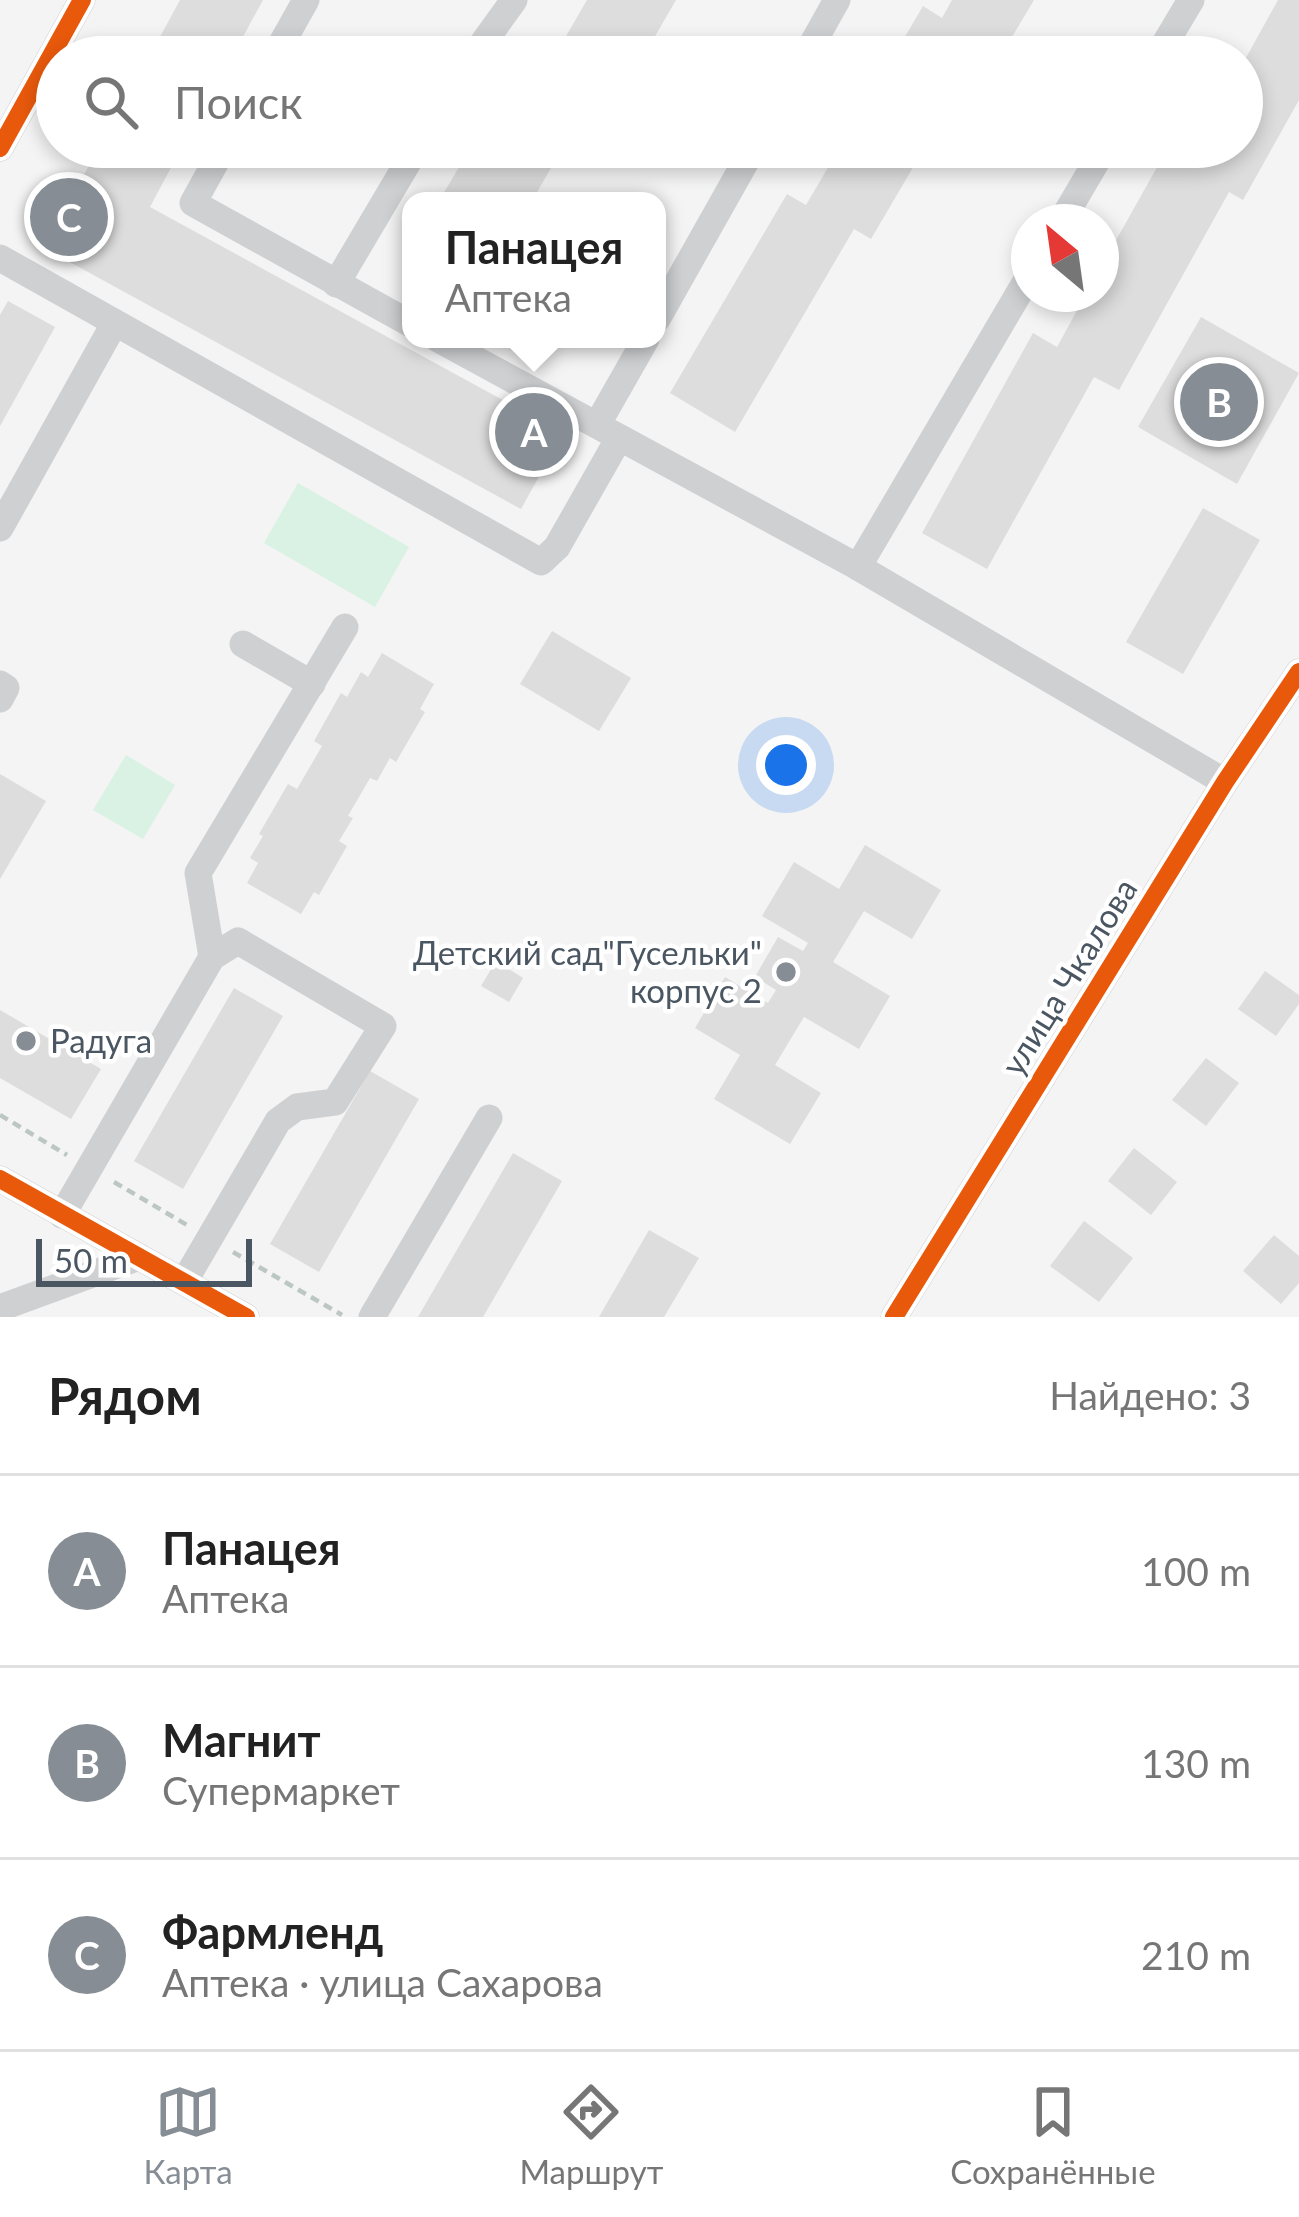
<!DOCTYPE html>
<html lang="ru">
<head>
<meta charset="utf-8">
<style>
  body { margin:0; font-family:Lato,sans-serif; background:#f2f2f2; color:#222 }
  .compass { position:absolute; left:1011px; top:204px; width:108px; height:108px; border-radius:50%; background:#fff; box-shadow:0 6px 18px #0003; rotate:331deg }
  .scale { position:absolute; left:36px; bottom:30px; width:216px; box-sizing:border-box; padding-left:12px; border:6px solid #4a5661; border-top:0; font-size:33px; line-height:42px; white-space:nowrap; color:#4a5661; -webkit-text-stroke:9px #fff; paint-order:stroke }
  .you { position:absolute; left:786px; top:765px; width:42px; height:42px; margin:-30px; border:9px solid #fff; border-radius:50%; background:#1a73e8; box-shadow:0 0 0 18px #1a73e833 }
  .badge { display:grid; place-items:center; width:78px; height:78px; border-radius:50%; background:#868d94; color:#fff; font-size:39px; font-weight:700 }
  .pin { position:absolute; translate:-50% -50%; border:6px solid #fff; box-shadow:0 3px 12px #0006 }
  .popup { position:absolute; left:402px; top:192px; width:264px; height:156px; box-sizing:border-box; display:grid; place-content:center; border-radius:24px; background:#fff; filter:drop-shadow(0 3px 9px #0005); font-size:39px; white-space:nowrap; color:#767676 }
  .popup b { font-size:45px; color:#222 }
  .popup::after { content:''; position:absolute; left:50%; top:100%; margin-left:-24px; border:24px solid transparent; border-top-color:#fff }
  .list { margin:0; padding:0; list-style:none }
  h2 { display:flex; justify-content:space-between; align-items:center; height:156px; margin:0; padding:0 48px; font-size:51px }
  h2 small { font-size:39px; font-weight:400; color:#767676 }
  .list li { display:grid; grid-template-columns:78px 1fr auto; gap:36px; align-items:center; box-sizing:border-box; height:192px; padding:0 48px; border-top:3px solid #e0e0e0 }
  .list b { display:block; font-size:45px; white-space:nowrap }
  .list p { margin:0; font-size:39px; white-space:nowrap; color:#767676 }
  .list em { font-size:39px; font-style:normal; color:#767676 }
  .icon { flex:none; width:66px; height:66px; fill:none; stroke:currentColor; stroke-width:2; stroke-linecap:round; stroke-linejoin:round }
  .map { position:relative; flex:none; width:1299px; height:1317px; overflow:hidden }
  .search { position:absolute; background:#fff; box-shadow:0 6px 18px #0003; left:36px; right:36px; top:36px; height:132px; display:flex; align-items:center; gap:30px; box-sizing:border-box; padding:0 42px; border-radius:66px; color:#767676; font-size:45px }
  .sheet { height:732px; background:#fff }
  nav { display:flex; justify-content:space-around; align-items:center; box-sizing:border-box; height:168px; border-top:3px solid #e0e0e0; background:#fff; font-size:33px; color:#767676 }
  nav a { display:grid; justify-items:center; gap:6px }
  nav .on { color:#868d94 }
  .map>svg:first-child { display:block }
  .green { fill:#d9f2e3 }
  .building { fill:#ddddde }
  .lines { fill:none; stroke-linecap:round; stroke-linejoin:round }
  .path { stroke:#bcc7c4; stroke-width:4.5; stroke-dasharray:9 6; stroke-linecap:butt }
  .minor { stroke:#ced0d2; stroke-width:27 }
  .cycleway-casing { stroke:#fff; stroke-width:26 }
  .cycleway { stroke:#e8590c; stroke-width:18 }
  .poi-dot { fill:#868d94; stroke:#fff; stroke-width:4.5 }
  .labels { text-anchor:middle; stroke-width:9; stroke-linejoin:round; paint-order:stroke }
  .poi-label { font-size:33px; fill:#4a5661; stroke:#fff; text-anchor:end }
  .street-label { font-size:33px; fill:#4a5661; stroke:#fff }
</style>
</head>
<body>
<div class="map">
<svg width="1299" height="1317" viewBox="0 0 1299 1317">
  <rect width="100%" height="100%" fill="#f4f4f4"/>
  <g class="green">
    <polygon points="298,483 409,547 375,607 264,543"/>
    <polygon points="126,755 175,785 143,839 93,810"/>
  </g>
  <g class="building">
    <polygon points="180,0 263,0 232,57 149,57"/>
    <polygon points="587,0 676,0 643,57 554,57"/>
    <polygon points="952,0 1034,0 1000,57 984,48 978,57 893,57 923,6 942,18"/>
    <polygon points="1278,0 1299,0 1299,100 1243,200 1229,192 1119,390 1094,377 987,569 922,533 1033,333 1057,347 1086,294 1101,294 1101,267 1165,153 1186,165 1196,147 1242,147 1242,65"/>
    <polygon points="99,147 182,147 150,207 563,433 521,509 44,248"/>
    <polygon points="471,147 563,147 532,201 439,201"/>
    <polygon points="840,147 925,147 871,239 854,229 735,432 670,393 787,194 806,205"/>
    <polygon points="8,301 55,327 0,426 0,315"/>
    <polygon points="1201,317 1299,373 1237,484 1138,427"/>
    <polygon points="1203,508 1260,540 1183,674 1126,642"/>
    <polygon points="552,631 631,678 599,731 520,684"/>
    <polygon points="382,653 434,684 420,709 425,712 396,762 390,758 377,781 370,778 348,816 353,818 339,841 347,846 319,895 314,892 301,914 247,883 258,863 250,858 263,836 259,834 288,784 297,789 322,746 314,741 341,693 347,697 361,672 368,677"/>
    <polygon points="0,774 46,801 0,879"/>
    <polygon points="865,845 941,890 912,939 864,911 833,962 890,996 859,1049 804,1017 775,1065 821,1093 790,1144 714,1099 740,1055 695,1028 725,977 768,1003 776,990 755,977 778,937 803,951 808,943 762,916 794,862 839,889"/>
    <polygon points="496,961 523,978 509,1002 481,986"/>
    <polygon points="1265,971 1299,995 1299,1004 1276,1036 1238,1009"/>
    <polygon points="234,988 283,1016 183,1189 134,1161"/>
    <polygon points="0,1010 101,1069 71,1119 0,1078"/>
    <polygon points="1206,1058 1239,1083 1206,1126 1172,1100"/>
    <polygon points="370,1071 419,1099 319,1272 270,1244"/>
    <polygon points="1134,1148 1177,1182 1151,1215 1108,1181"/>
    <polygon points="513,1153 562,1181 483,1317 418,1317"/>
    <polygon points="1084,1221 1133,1258 1099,1302 1050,1266"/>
    <polygon points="649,1230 699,1258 664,1317 599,1317"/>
    <polygon points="1274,1235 1299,1256 1299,1283 1281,1304 1243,1271"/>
  </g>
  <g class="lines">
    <g class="path">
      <polyline points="0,1115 67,1155"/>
      <polyline points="114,1182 187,1225"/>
      <polyline points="233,1252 342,1315"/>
    </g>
    <g class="minor">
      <polyline points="274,57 306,0"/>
      <polyline points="473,57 514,0"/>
      <polyline points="805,57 837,0"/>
      <polyline points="1157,57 1191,0"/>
      <polyline points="224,147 193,203 411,324"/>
      <polyline points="0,148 82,0"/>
      <polyline points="1061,222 1105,147"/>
      <polyline points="0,258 541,562 557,547 619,438"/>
      <polyline points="336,284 417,147"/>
      <polyline points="657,319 754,147"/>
      <polyline points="438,339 858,567 1225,782"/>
      <polyline points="597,425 646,339"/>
      <polyline points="0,528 114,324"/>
      <polyline points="858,567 1029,276"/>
      <polyline points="243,644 312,684"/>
      <polyline points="0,684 6,688 0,699"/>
      <polyline points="0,1179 246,1317"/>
      <polyline points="62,1215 212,957 198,873 345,627"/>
      <polyline points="184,1282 278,1121 297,1107 335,1102 383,1026 238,941 212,957"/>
      <polyline points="0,1308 139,1257"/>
      <polyline points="372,1317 489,1118"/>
      <polyline points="894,1317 1225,782 1299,672"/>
    </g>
    <g class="cycleway-casing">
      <g id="cycleway">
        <polyline points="0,148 82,0"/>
        <polyline points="0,1179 246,1317"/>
        <polyline points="894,1317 1225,782 1299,672"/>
      </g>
    </g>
    <use href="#cycleway" class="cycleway"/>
  </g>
  <g class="poi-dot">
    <circle cx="786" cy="972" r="12"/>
    <circle cx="26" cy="1041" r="12"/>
  </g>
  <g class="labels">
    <g class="poi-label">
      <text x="762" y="965">Детский сад"Гусельки"<tspan x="762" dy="38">корпус 2</tspan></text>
      <text x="50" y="1053" text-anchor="start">Радуга</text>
    </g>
    <g class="street-label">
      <text transform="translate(1069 977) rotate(-58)" y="12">улица Чкалова</text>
    </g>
  </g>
</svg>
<svg class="compass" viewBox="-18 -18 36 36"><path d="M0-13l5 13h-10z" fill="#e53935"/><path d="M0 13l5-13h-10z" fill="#767676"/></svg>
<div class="scale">50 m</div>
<div class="you"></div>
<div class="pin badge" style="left:534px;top:432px">A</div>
<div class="popup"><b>Панацея</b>Аптека</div>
<div class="pin badge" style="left:1219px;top:402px">B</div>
<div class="pin badge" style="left:69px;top:217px">C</div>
<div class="search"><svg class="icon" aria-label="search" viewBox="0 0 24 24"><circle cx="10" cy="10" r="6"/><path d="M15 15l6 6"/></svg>Поиск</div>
</div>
<section class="sheet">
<h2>Рядом<small>Найдено: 3</small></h2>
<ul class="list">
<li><span class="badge">A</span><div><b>Панацея</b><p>Аптека</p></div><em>100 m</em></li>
<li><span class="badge">B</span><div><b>Магнит</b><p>Супермаркет</p></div><em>130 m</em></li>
<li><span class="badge">C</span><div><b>Фармленд</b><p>Аптека · улица Сахарова</p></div><em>210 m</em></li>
</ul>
</section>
<nav>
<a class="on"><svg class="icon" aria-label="map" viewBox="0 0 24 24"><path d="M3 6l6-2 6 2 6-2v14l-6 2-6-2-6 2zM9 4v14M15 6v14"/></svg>Карта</a>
<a><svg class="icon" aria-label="directions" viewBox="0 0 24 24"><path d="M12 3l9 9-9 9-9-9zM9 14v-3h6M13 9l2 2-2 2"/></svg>Маршрут</a>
<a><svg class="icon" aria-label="saved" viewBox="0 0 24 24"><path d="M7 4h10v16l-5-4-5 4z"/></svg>Сохранённые</a>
</nav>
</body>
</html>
